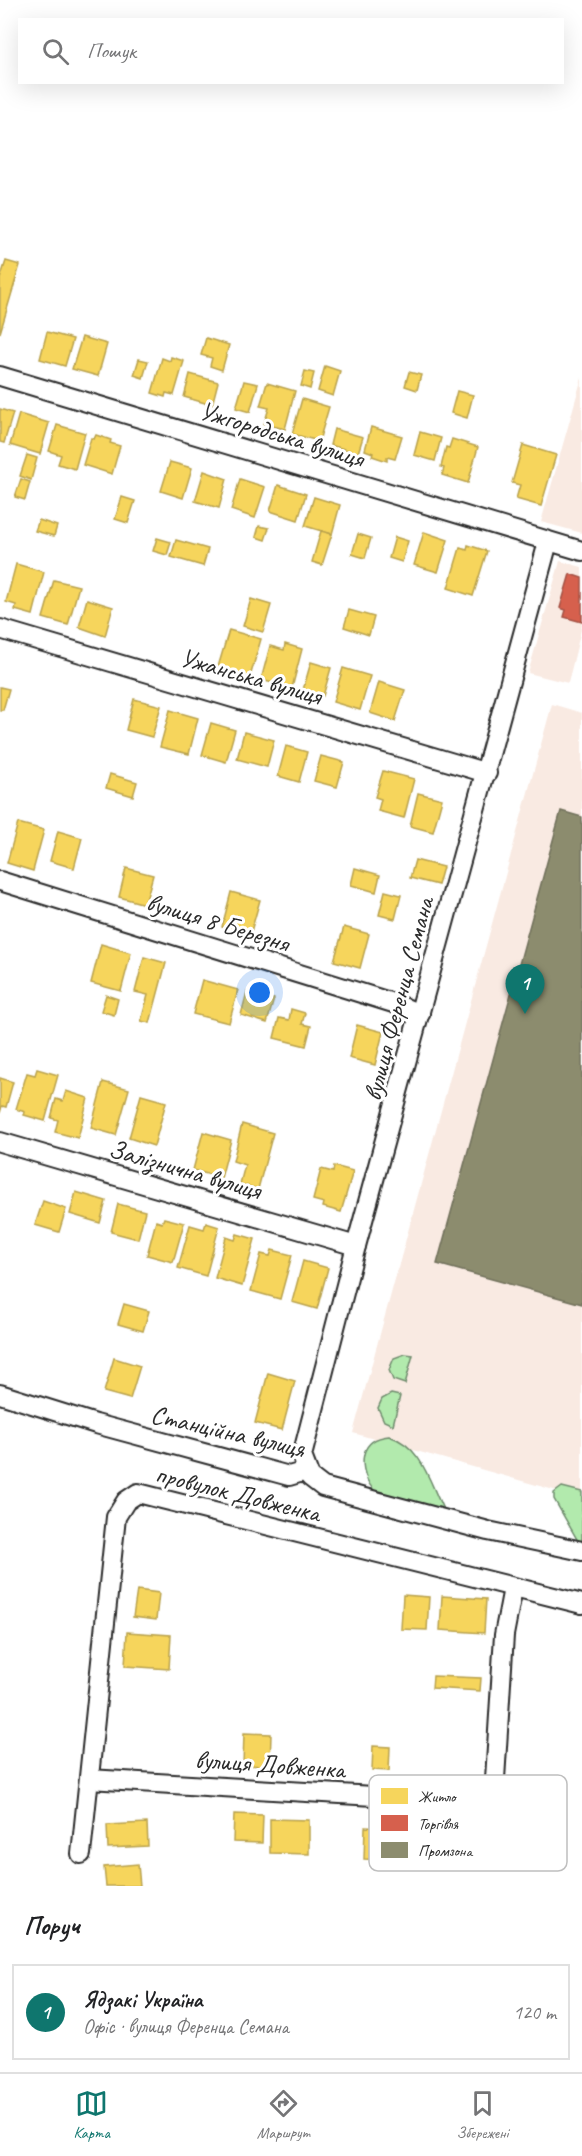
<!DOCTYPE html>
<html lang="uk">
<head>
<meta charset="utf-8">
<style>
  body { margin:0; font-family:Caveat,sans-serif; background:#f6f6f6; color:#202124 }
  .you { position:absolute; left:260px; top:993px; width:21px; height:21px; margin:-15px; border:4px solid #fff; border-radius:50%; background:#1a73e8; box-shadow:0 0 0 9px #1a73e833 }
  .badge { display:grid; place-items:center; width:39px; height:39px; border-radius:50%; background:#0f766e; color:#fff; font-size:20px; font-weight:700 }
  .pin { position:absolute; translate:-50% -50px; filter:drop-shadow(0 2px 3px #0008) }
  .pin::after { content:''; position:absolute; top:32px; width:21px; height:18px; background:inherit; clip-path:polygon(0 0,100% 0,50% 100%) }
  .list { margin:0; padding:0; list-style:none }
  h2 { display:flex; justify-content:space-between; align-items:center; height:78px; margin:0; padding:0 24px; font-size:26px }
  h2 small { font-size:20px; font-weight:400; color:#757577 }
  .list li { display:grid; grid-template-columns:39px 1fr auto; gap:18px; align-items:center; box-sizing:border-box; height:96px; margin:0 12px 12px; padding:0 12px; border:2px solid #e0e0e0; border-radius:0px }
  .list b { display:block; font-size:22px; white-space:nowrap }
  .list p { margin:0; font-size:20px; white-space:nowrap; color:#757577 }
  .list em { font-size:20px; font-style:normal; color:#757577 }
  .icon { flex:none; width:33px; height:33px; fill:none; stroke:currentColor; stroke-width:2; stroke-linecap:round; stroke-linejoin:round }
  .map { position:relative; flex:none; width:582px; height:1886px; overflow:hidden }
  .search { position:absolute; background:#fff; box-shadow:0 6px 24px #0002; left:18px; right:18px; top:18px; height:66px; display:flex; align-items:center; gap:15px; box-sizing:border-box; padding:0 21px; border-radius:0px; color:#757577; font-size:22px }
  .sheet { height:186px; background:#fff }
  nav { display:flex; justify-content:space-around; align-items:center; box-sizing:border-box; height:84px; border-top:2px solid #e0e0e0; background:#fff; font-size:16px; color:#757577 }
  nav a { display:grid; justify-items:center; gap:3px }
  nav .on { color:#0f766e }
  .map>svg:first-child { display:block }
  .built { fill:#f9eae2 }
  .green { fill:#b2eaad; stroke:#6e8a6c; stroke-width:1.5 }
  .homes { fill:#f6d55c; stroke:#b9a24d; stroke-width:1.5 }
  .shops { fill:#d6604d; stroke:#a35043; stroke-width:1.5 }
  .industry { fill:#8c8c6e; stroke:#6f6f5a; stroke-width:1.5 }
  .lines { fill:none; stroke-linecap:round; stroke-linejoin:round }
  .minor-casing { stroke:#2b2b2b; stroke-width:22 }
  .minor { stroke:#fff; stroke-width:18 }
  .labels { text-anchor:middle; stroke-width:6; stroke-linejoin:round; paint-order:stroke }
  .street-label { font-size:26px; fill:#2b2b2b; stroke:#fff }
  .key { fill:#fff; stroke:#bfbfbf; stroke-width:1.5 }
  .key-label { font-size:16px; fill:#2b2b2b }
</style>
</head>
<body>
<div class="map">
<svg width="582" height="1886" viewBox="0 0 582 1886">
  <rect width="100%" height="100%" fill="#fff"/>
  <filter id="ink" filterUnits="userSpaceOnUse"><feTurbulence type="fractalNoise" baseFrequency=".0167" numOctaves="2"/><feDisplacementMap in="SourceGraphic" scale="12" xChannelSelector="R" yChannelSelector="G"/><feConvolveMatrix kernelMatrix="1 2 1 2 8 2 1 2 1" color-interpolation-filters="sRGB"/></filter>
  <g filter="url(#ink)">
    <g class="built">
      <polygon points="582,377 582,533 541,522"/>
      <polygon points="560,561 582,567 582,626 568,683 528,673"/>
      <polygon points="552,704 582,713 582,1498 353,1433"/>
    </g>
    <g class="green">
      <polygon points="405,1354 413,1355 405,1384 393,1380 389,1370 394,1358"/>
      <polygon points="391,1394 400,1396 393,1425 384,1421 378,1408 382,1399"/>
      <path d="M389,1436C421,1446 429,1480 442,1507L441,1511C427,1507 387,1499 377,1492C366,1485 361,1466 364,1454C367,1442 378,1437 389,1436Z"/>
      <polygon points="562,1487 582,1492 582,1544 578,1541 554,1499 554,1493"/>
    </g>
    <g class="homes">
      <polygon points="6,261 20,265 0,333 0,279"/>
      <polygon points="47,332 73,339 65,366 40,359"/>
      <polygon points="82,337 107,344 98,376 72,369"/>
      <polygon points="206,338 229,345 222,370 210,366 212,358 201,355"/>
      <polygon points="171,357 184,361 174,395 166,393 165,397 152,393 162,358 170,361"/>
      <polygon points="139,359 148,361 143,378 134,375"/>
      <polygon points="325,366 340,371 333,396 318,391"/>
      <polygon points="305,371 314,373 310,389 301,386"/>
      <polygon points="409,372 421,375 417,390 405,386"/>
      <polygon points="190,374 218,382 212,405 184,397"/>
      <polygon points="244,381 258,384 250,412 236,408"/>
      <polygon points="267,383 295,391 285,429 264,424 269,408 260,406"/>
      <polygon points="457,391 473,395 467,418 451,413"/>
      <polygon points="302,399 329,407 319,441 292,434"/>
      <polygon points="0,409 13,413 4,443 0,442"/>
      <polygon points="19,414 49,423 40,454 10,445"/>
      <polygon points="57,425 85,433 75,469 58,464 61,455 49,451"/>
      <polygon points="371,427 402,436 395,459 387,457 387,461 372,456 373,453 365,450"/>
      <polygon points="334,429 363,437 358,453 330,445"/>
      <polygon points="420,432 441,438 435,461 414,455"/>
      <polygon points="96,435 111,440 110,443 120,446 112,474 83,465 91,438 94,439"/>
      <polygon points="452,439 478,447 468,483 442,475 444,468 441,467 446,447 449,448"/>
      <polygon points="523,445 556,455 541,506 516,499 520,485 512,483"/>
      <polygon points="27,455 37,458 31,480 20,476"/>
      <polygon points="170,462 192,468 183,498 161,491"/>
      <polygon points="204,471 227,479 219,508 195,501"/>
      <polygon points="21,479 30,482 25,500 15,497"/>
      <polygon points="240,479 265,487 255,518 231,510"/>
      <polygon points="278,485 306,494 298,520 270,511"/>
      <polygon points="122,497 135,501 128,523 115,519"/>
      <polygon points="314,497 340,505 332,534 305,526"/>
      <polygon points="39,520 57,526 54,536 35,531"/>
      <polygon points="259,526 269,528 265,540 256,537"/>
      <polygon points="321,531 332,534 322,565 312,562"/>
      <polygon points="424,532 448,540 438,572 414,565"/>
      <polygon points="358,534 371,538 365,558 352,554"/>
      <polygon points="395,537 408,541 402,562 389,558"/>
      <polygon points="157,538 171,542 167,555 153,551"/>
      <polygon points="176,540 208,549 203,566 171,557"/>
      <polygon points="468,545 487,551 473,596 448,588 460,548 467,550"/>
      <polygon points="16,564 44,572 33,615 15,610 16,605 6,602"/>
      <polygon points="54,580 79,586 68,625 43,618"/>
      <polygon points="87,599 113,607 105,636 79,627"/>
      <polygon points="251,599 271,605 263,632 243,626"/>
      <polygon points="349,610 374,617 369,635 344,627"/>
      <polygon points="229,630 261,639 250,677 218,667"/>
      <polygon points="285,644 302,649 292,688 261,680 270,646 284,650"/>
      <polygon points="311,662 331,668 323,696 303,690"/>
      <polygon points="343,668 370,676 360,710 333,702"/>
      <polygon points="379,682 405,690 395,721 370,713"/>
      <polygon points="0,687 9,689 3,710 0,710"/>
      <polygon points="134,699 161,706 152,737 126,730"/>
      <polygon points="170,710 198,718 189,754 160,747"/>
      <polygon points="211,723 235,730 226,762 202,755"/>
      <polygon points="244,732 274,740 267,767 237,759"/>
      <polygon points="286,746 307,752 299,782 278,776"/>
      <polygon points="321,756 344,762 337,787 314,781"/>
      <polygon points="383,771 414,779 404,818 378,811 381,799 375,797"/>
      <polygon points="110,774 137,782 133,796 106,788"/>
      <polygon points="418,793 442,799 433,832 410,826"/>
      <polygon points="18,823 44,830 33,871 7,863"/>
      <polygon points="58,831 82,838 74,868 50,861"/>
      <polygon points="415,860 443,867 438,885 410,878"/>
      <polygon points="126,868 153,875 145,904 119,897"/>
      <polygon points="355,868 380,875 376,892 351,885"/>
      <polygon points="385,891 401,895 395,919 379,915"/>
      <polygon points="231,892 260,900 250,935 222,927"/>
      <polygon points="344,927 369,934 360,968 334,961"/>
      <polygon points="101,944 131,953 121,991 91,983"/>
      <polygon points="144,957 166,963 150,1023 141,1021 148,995 135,992"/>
      <polygon points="202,980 238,990 229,1023 193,1014"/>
      <polygon points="247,992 274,999 267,1023 241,1015"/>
      <polygon points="106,995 118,999 114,1015 101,1011"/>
      <polygon points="291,1009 305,1013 302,1024 311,1026 306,1046 274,1038 279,1018 289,1020"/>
      <polygon points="357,1025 383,1032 375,1065 349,1058"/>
      <polygon points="37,1069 58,1075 45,1121 24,1115 25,1112 16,1109 27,1073 35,1075"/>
      <polygon points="0,1078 13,1082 6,1107 2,1106 0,1113"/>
      <polygon points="103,1082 129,1089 116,1135 91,1128"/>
      <polygon points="66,1091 88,1098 78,1138 55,1132 58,1120 51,1118 56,1099 63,1101"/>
      <polygon points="141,1095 166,1102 154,1146 129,1138"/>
      <polygon points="242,1124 273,1133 258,1189 240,1184 245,1165 233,1161"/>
      <polygon points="203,1132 231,1140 221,1178 193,1170"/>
      <polygon points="334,1166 353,1171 341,1212 323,1207 324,1203 313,1200 321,1169 333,1172"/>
      <polygon points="76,1192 106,1201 100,1223 70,1214"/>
      <polygon points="43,1201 66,1209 59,1232 35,1225"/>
      <polygon points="118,1204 145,1211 138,1239 111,1232"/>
      <polygon points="164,1218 184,1223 173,1262 147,1255 156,1221 162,1223"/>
      <polygon points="206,1223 219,1227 206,1276 178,1268 190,1225 204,1229"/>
      <polygon points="237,1234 255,1239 242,1286 215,1278 226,1237 235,1240"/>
      <polygon points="272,1250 292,1255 280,1299 251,1291 261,1254 270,1256"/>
      <polygon points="303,1261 328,1268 317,1309 292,1302"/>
      <polygon points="124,1304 149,1311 143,1331 118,1324"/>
      <polygon points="114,1358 140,1366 130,1399 104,1392"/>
      <polygon points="268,1373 295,1381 282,1430 255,1423"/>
      <polygon points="137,1590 159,1593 156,1620 133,1617"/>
      <polygon points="403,1595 429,1597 427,1630 401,1629"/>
      <polygon points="442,1596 486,1599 484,1633 440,1630"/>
      <polygon points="127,1632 171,1635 169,1669 125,1666"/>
      <polygon points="433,1676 481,1678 480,1691 432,1688"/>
      <polygon points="244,1733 271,1734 270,1766 243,1765"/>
      <polygon points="373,1746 390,1747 389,1771 372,1770"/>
      <polygon points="234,1814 263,1815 262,1843 233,1842"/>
      <polygon points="270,1819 309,1820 309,1854 270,1853"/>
      <polygon points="147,1823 148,1846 108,1848 107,1825"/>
      <polygon points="365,1827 386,1828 385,1860 364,1859"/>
      <polygon points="138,1864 140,1886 106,1886 104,1867"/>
    </g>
    <polygon class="shops" points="570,574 582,578 582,622 564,617 566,610 560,608"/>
    <polygon class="industry" points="561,811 582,817 582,1304 437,1264"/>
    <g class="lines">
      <g class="minor-casing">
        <g id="minor">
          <polyline points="0,376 582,551"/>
          <polyline points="548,542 356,1246 302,1456 310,1477 323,1487 488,1531 582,1551"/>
          <polyline points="0,629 487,773"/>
          <polyline points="0,881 393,1003 420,1014"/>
          <polyline points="0,1142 356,1246"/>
          <polyline points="0,1394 96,1424 289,1476 306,1471"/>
          <polyline points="89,1779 475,1802 491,1792 495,1779 504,1635 513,1588"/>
          <polyline points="81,1854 116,1517 126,1501 138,1493 582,1604"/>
        </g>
      </g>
      <use href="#minor" class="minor"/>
    </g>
  </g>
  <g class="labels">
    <g class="street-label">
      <text transform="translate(282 434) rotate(17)" y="9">Ужгородська вулиця</text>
      <text transform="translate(251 676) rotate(16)" y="9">Ужанська вулиця</text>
      <text transform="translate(218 922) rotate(17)" y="9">вулиця 8 Березня</text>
      <text transform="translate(398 999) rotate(-75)" y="9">вулиця Ференца Семана</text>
      <text transform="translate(185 1169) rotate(16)" y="9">Залізнична вулиця</text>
      <text transform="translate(228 1431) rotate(13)" y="9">Станційна вулиця</text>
      <text transform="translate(238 1493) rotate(14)" y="9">провулок Довженка</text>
      <text transform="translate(270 1764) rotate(4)" y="9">вулиця Довженка</text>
    </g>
  </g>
  <rect x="369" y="1775" width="198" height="96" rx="9" class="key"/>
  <rect x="381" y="1788" width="27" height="16" fill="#f6d55c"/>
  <rect x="381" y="1815" width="27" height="16" fill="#d6604d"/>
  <rect x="381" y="1842" width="27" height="16" fill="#8c8c6e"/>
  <g class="key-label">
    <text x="418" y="1802">Житло</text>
    <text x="418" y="1829">Торгівля</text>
    <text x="418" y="1856">Промзона</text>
  </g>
</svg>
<div class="you"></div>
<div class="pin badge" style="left:525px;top:1014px">1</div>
<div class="search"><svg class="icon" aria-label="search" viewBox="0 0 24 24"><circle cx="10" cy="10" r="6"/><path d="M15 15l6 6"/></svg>Пошук</div>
</div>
<section class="sheet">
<h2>Поруч<small></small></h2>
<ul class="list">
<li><span class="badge">1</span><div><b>Ядзакі Україна</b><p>Офіс · вулиця Ференца Семана</p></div><em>120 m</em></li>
</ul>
</section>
<nav>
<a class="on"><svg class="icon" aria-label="map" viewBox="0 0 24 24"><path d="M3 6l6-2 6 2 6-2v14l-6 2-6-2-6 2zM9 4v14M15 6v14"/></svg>Карта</a>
<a><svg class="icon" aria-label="directions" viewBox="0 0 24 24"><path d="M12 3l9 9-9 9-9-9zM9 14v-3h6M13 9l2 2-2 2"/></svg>Маршрут</a>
<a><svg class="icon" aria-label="saved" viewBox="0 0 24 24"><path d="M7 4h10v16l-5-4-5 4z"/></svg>Збережені</a>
</nav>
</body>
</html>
